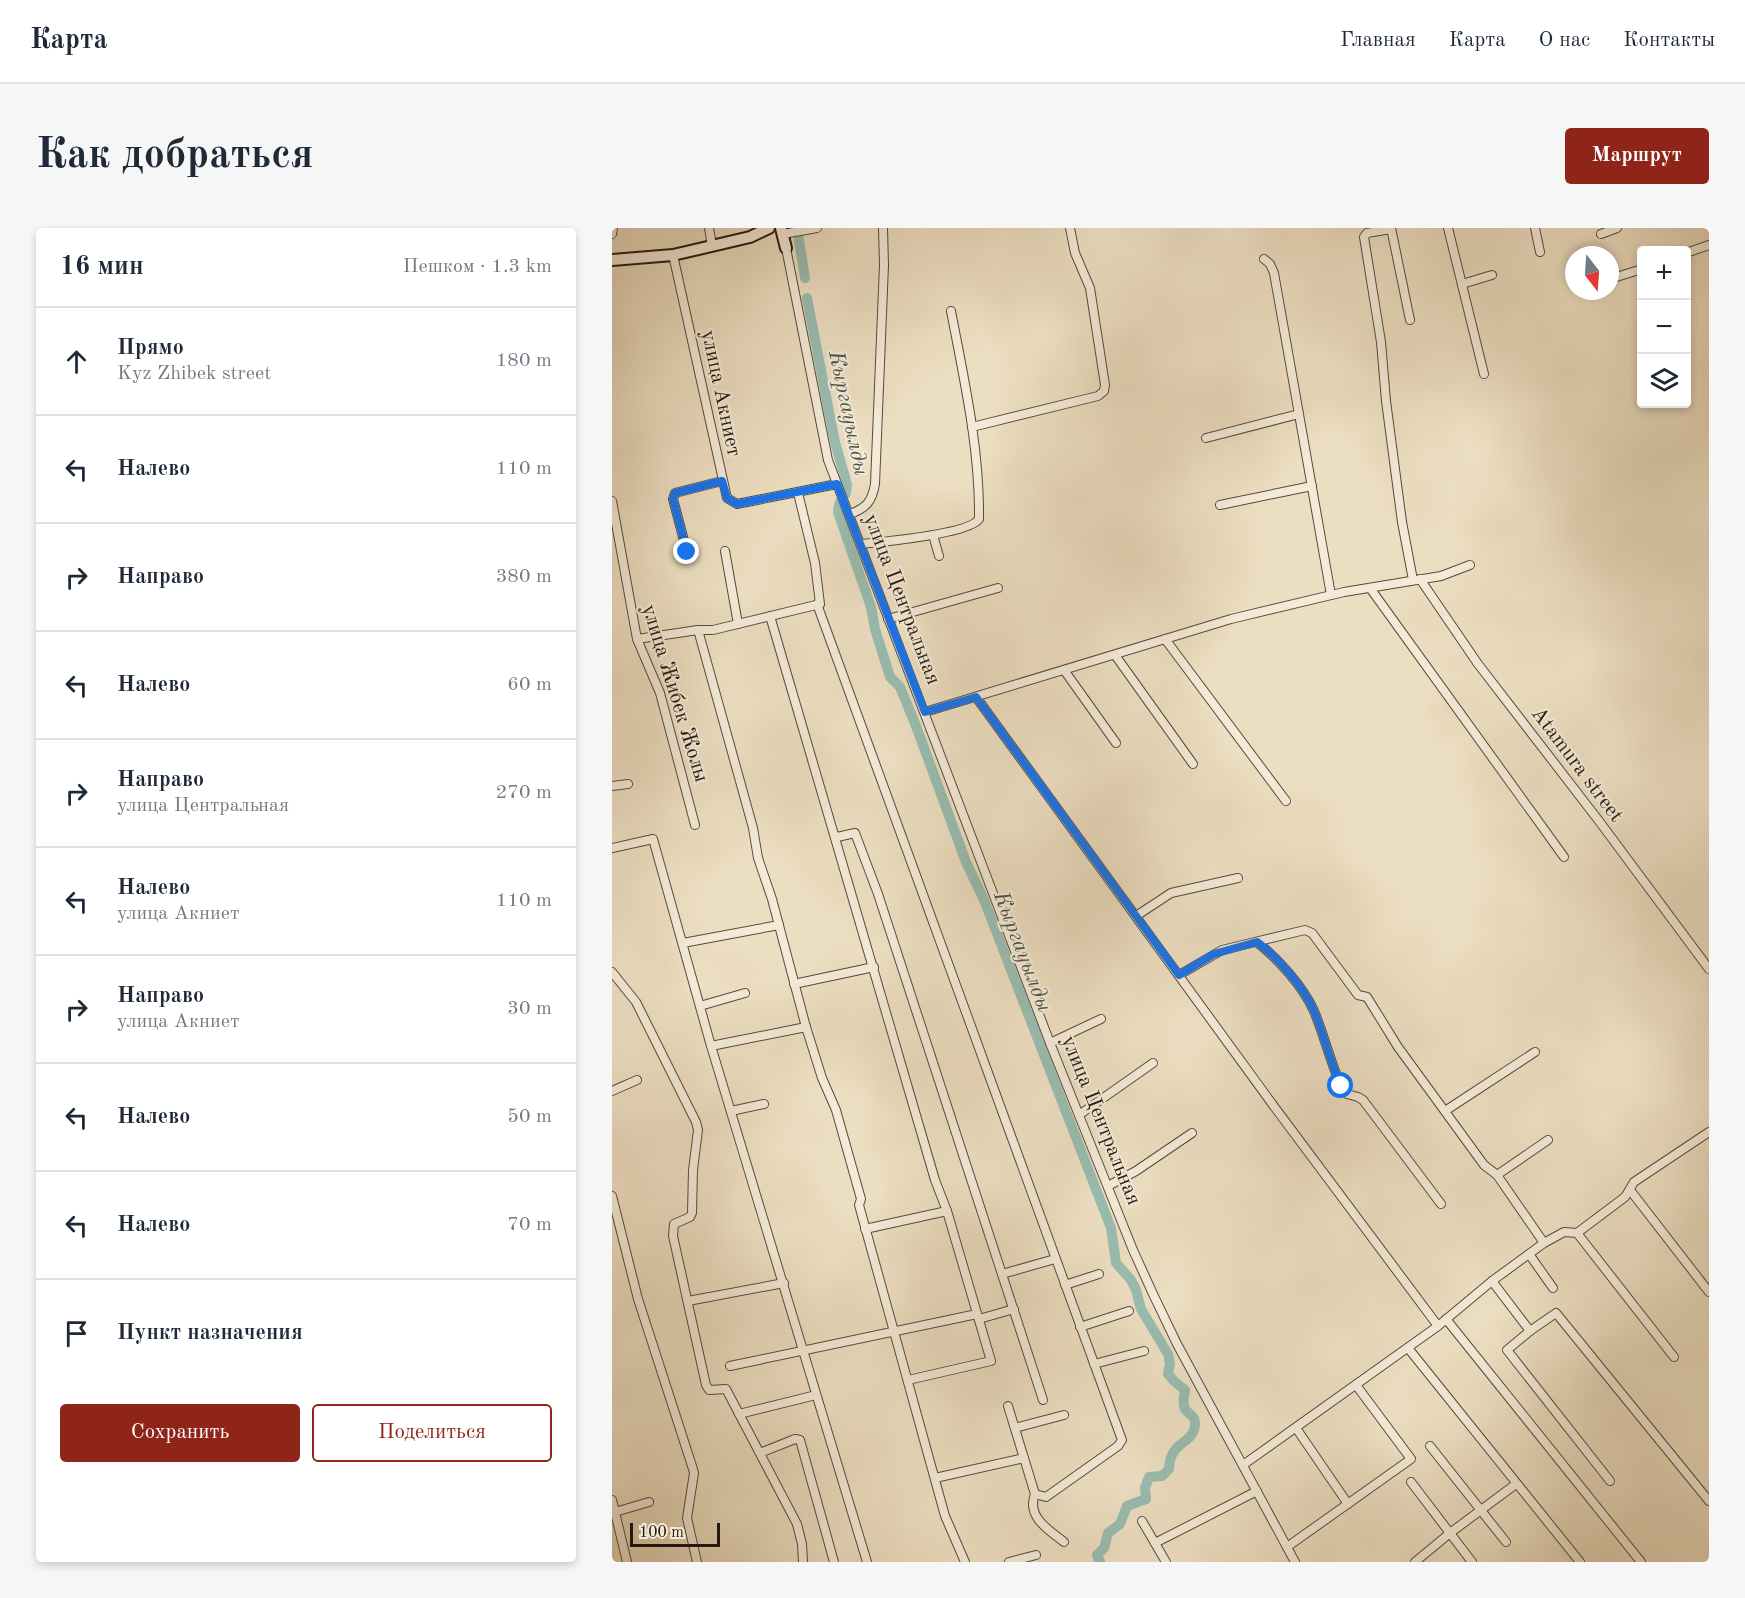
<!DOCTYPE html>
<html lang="ru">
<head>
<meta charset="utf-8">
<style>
  body { margin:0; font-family:"Old Standard TT",serif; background:#f6f6f7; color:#1f2937 }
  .controls { position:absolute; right:18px; top:18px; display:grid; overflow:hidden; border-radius:6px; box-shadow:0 3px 9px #0003 }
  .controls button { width:54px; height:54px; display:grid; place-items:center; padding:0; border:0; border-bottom:2px solid #e0e1e3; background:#fff; color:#1f2937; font:30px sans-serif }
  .compass { position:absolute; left:953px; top:18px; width:54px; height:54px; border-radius:50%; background:#fff; box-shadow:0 3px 9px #0003; rotate:163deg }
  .scale { position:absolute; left:18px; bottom:15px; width:90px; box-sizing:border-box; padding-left:6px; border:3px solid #241810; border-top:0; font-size:16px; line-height:21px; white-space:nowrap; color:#241810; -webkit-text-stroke:4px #f3ead7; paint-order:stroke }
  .stop { position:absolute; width:18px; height:18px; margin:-14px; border:4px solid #1a73e8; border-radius:50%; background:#fff }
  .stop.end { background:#1a73e8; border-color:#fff; box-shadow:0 2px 6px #0008 }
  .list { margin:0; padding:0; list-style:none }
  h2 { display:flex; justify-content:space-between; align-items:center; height:78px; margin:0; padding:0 24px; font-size:26px }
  h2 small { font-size:20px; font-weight:400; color:#747a83 }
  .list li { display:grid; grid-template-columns:39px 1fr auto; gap:18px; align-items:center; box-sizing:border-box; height:108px; padding:0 24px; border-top:2px solid #e0e1e3 }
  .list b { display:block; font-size:22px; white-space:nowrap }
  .list p { margin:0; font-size:20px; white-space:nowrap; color:#747a83 }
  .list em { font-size:20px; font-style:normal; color:#747a83 }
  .actions { display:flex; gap:12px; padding:18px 24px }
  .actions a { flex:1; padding:14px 0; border:2px solid #8f2418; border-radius:6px; text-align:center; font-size:21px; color:#8f2418 }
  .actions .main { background:#8f2418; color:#fff }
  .icon { flex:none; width:33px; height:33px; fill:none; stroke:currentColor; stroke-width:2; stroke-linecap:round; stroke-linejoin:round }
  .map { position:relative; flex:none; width:1097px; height:1334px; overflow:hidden; border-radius:6px }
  header { display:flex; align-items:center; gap:36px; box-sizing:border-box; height:84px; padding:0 30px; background:#fff; border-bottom:2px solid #e0e1e3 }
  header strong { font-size:28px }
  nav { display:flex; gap:33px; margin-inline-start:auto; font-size:21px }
  .intro { display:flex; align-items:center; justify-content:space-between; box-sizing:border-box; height:144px; padding:0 36px }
  h1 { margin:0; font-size:42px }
  .button { padding:15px 27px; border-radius:6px; background:#8f2418; color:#fff; font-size:21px; font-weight:700 }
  main { display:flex; gap:36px; padding:0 36px }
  aside { flex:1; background:#fff; border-radius:6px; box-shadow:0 3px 9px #0003 }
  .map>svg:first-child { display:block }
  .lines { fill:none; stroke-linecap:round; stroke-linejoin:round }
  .river { stroke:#99bcb0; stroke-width:10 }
  .street-casing { stroke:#564a3c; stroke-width:10 }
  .secondary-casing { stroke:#241810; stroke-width:14 }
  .street { stroke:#f3ead7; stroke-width:8 }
  .secondary { stroke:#f3ead7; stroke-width:10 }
  .route { stroke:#1a73e8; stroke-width:8 }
  .labels { text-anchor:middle; stroke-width:4.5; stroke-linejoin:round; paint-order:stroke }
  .street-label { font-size:21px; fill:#241810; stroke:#f3ead7 }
  .water-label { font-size:22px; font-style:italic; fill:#4d5148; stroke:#f3ead7 }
</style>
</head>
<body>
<header>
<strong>Карта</strong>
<nav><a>Главная</a><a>Карта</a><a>О нас</a><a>Контакты</a></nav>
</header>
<div class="intro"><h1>Как добраться</h1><a class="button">Маршрут</a></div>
<main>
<aside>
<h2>16 мин<small>Пешком · 1.3 km</small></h2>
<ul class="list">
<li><svg class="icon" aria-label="ahead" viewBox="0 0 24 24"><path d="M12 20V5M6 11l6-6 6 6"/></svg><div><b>Прямо</b><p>Kyz Zhibek street</p></div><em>180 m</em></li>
<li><svg class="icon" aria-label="left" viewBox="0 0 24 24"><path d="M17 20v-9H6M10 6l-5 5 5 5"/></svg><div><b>Налево</b></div><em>110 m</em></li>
<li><svg class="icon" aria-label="right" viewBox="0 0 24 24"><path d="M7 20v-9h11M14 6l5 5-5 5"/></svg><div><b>Направо</b></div><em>380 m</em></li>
<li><svg class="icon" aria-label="left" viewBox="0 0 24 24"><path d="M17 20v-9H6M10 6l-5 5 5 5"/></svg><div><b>Налево</b></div><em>60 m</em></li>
<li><svg class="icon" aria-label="right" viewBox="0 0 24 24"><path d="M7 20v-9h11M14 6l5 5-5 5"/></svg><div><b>Направо</b><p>улица Центральная</p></div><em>270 m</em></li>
<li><svg class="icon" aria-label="left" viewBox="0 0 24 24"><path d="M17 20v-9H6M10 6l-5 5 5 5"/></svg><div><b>Налево</b><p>улица Акниет</p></div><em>110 m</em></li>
<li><svg class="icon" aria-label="right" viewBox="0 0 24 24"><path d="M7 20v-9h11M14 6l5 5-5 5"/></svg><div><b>Направо</b><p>улица Акниет</p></div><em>30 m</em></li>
<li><svg class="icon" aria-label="left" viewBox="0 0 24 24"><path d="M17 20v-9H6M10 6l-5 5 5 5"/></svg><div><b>Налево</b></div><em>50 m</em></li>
<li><svg class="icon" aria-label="left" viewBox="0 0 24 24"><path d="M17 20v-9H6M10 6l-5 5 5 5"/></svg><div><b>Налево</b></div><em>70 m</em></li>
<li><svg class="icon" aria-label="arrive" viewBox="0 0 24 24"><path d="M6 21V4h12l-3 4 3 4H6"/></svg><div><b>Пункт назначения</b></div></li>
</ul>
<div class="actions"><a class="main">Сохранить</a><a>Поделиться</a></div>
</aside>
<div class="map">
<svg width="1097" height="1334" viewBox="0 0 1097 1334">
  <rect width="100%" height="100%" fill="#ecdec1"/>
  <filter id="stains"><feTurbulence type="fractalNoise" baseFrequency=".00333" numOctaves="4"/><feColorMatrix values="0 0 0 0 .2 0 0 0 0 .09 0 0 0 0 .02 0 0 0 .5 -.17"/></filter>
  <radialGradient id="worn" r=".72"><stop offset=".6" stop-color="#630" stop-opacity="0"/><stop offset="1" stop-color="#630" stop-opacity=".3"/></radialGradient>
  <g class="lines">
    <g class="river">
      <polyline points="185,0 193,50"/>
      <path d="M195,70L223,214L235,256L234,265L227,276L226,284L259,379L263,401L278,449L288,459L304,498L354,634L372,672L499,1000L504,1035L519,1052L524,1062L529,1081L556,1126L558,1135L556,1146L562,1153L573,1162C572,1168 570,1175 573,1181C577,1187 584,1188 583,1197C581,1217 558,1212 557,1241L550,1248L537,1249L533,1260L534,1271L515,1278L508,1296L496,1305L492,1320L485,1327L488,1334"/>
    </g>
    <g class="street-casing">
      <g id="street">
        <polyline points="97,0 100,18"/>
        <polyline points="779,0 798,92"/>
        <polyline points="836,0 872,146"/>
        <polyline points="923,0 928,24"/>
        <polyline points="779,1 755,5 752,9 769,114 774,173 790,294 801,352"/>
        <polyline points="0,6 1,0"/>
        <polyline points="171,6 205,0"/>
        <polyline points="989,6 1005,0"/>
        <polyline points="174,20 216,232 438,815 521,1022 541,1066 565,1116 683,1334"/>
        <polyline points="1074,25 1097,17"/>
        <polyline points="61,27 115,270 125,276 225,256"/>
        <polyline points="652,31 658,36 662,45 719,367"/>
        <polyline points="998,51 1030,41"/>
        <polyline points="850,56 880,47"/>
        <polyline points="360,199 486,168 492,163 493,157 478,60 463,25 458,0"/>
        <polyline points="594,210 687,186"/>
        <polyline points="0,273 25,411 48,465 83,597"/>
        <polyline points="608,277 700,258"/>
        <path d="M238,286C254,280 260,274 263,256L272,37L271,0"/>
        <polyline points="321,307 327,328"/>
        <path d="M249,316C270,314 357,306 367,291C368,222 352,151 339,83"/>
        <polyline points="113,323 126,396"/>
        <polyline points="75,324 61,271 63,265 110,253"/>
        <polyline points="808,351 866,436 987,593 1097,741"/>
        <polyline points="758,360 952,629"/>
        <polyline points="205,376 510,1212 506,1218 434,1269 423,1266"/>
        <polyline points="158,388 323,952 335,983 379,1133 296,1152"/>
        <polyline points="276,391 386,360"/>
        <polyline points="86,402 141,600 146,630 160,671 194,799 210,850 224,882 249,971 247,977 333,1288 353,1334"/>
        <polyline points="25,411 86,402 101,402 208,376 203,335 186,265"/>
        <polyline points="553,411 674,573"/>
        <polyline points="503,427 581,536"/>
        <polyline points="452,442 504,515"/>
        <polyline points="364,469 661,877 826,1098"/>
        <polyline points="313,484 619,391 732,364 829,348 858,337"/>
        <polyline points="0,558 16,556"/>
        <polyline points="225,609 243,605 266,666 431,1172"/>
        <polyline points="0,620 41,611 99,818 255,1334"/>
        <polyline points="524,688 559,665 626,650"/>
        <path d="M645,714C666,731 691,758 702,783C712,807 718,833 729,858L735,866L746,869L751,872L829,976"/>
        <polyline points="71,715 167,697"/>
        <polyline points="0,744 24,774 84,894 86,902 81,942 80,985 78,989 62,996 61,1008 94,1157 97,1162 114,1161 185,1296 190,1316 191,1334"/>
        <polyline points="567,747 610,722 693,702 700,705 746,767 755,769 786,819 872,937 885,947 932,1015"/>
        <polyline points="182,756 262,739"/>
        <polyline points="88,778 133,765"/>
        <polyline points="438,815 489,791"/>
        <polyline points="99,818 194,799"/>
        <polyline points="0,863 25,852"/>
        <polyline points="119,883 152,876"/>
        <polyline points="833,883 923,824"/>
        <polyline points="467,887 541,835"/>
        <polyline points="885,947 936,912"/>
        <polyline points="496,958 524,943 580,905"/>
        <polyline points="1018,962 1097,1064"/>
        <polyline points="0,968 26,1071 80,1238 82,1245 75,1290 85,1334"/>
        <polyline points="253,1001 335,983"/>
        <polyline points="965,1005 1062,1129"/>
        <polyline points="917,1026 941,1060"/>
        <polyline points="390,1046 443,1031"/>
        <polyline points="880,1053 918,1103 944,1085 1097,1273"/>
        <polyline points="453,1057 487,1046"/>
        <polyline points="76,1073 172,1055"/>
        <polyline points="367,1091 402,1081"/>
        <polyline points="834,1091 1029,1334"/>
        <polyline points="468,1099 517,1083"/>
        <polyline points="918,1103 895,1122 998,1253"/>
        <polyline points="796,1120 968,1334"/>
        <polyline points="482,1136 532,1123"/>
        <polyline points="118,1138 365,1086"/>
        <path d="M396,1178L423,1266C414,1289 437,1302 452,1314"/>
        <polyline points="127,1186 204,1167"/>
        <polyline points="403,1200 452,1187"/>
        <polyline points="684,1200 736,1276"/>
        <polyline points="818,1218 894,1314"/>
        <polyline points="148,1225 183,1211 188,1212 222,1334"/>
        <polyline points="631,1237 826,1098 880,1053 932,1015 952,1004 965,1005 1013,969 1022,954 1097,904"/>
        <polyline points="323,1250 412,1230"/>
        <polyline points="799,1254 860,1334"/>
        <polyline points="0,1272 15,1334"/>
        <polyline points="3,1284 37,1274"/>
        <polyline points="530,1293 554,1334"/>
        <polyline points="543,1315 645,1263"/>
        <polyline points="675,1319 799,1231 744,1157"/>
        <polyline points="397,1334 424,1327"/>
        <polyline points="803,1334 838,1305 904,1256"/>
      </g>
    </g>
    <g class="secondary-casing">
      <g id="secondary">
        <polyline points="169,0 174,20"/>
        <polyline points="0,32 61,27 138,9 157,0"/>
      </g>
    </g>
    <use href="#street" class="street"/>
    <use href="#secondary" class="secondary"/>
  </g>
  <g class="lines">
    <path class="route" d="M75,324L61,271L63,265L110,253L115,270L125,276L225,256L313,484L364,469L567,747L602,726L645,714C666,730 691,758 702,783C712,807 718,833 729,858"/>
  </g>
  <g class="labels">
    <g class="street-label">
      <text transform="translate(110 165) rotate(78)" y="7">улица Акниет</text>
      <text transform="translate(291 371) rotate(69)" y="7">улица Центральная</text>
      <text transform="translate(64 465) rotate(73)" y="7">улица Жибек Жолы</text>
      <text transform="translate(966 536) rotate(53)" y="7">Atamura street</text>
      <text transform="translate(490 892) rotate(68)" y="7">улица Центральная</text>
    </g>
    <g class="water-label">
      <text transform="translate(238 185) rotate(78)" y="8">Кыргауылды</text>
      <text transform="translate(412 723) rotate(69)" y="8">Кыргауылды</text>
    </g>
  </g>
  <rect width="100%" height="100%" filter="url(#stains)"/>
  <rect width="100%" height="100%" fill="url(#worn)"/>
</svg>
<div class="controls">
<button>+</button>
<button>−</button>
<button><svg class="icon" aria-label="layers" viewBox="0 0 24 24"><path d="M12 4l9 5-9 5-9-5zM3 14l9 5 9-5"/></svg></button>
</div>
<svg class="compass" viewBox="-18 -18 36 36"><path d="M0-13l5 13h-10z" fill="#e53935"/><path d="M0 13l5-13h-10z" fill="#747a83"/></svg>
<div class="scale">100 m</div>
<div class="stop" style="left:729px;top:858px"></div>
<div class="stop end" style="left:75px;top:324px"></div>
</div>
</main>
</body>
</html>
